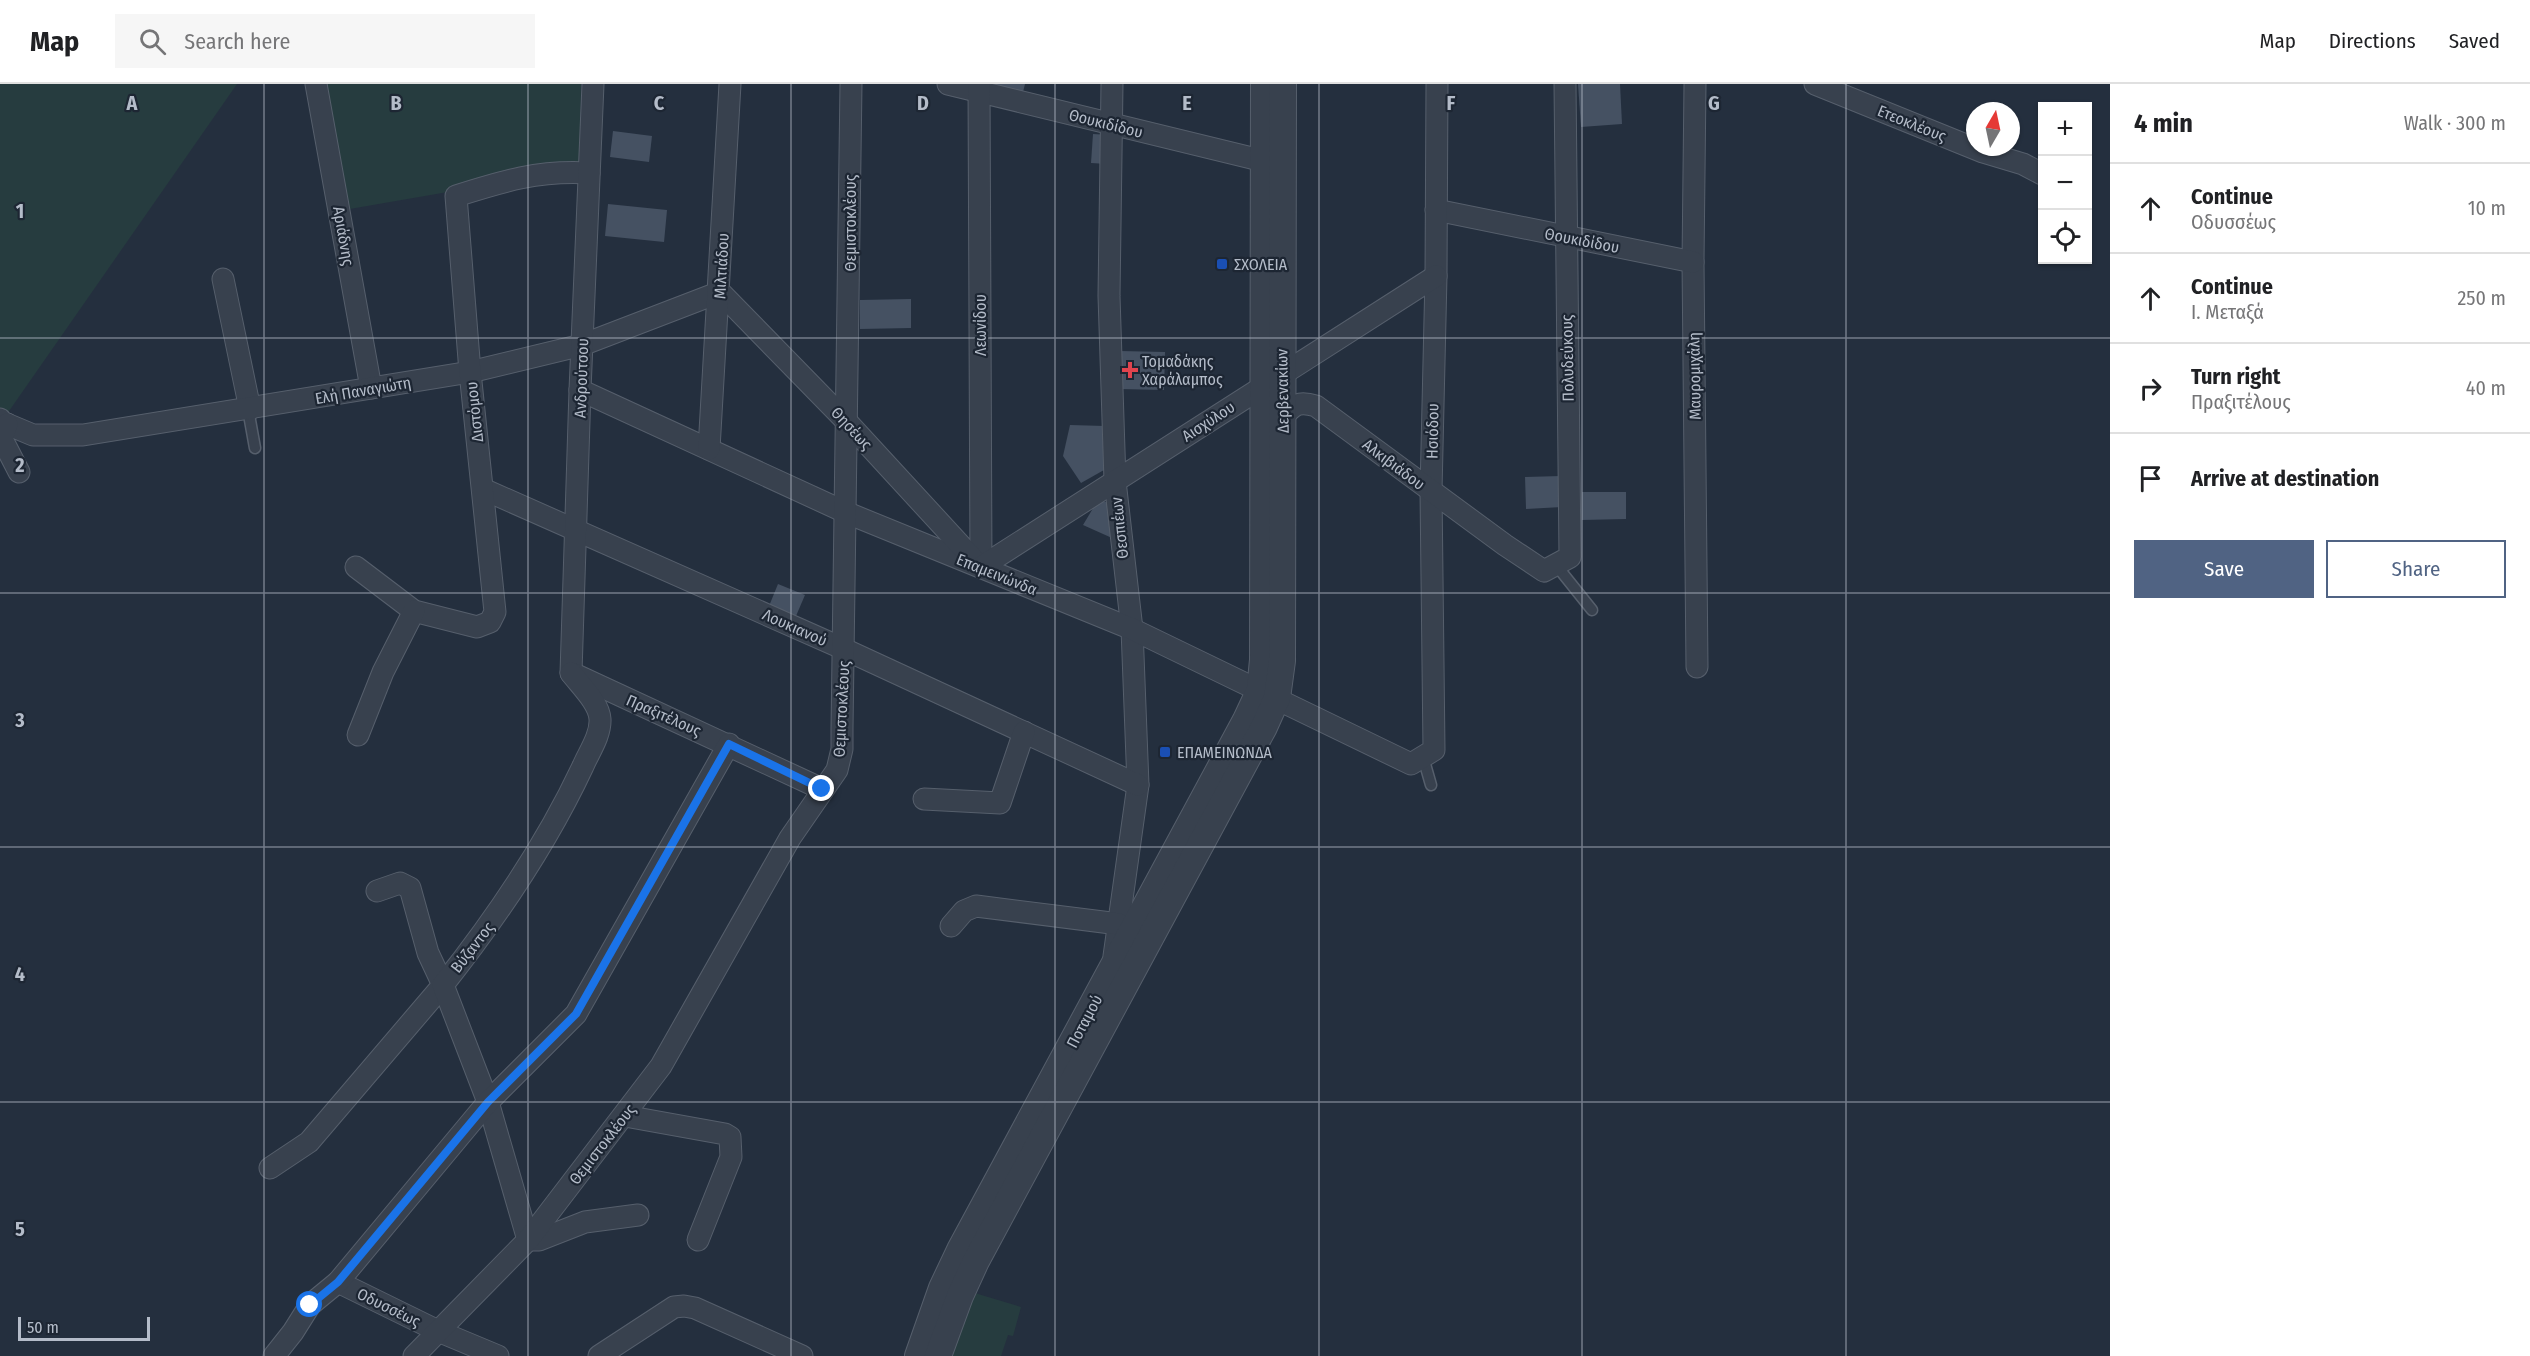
<!DOCTYPE html>
<html lang="en">
<head>
<meta charset="utf-8">
<style>
  body { margin:0; font-family:"Fira Sans Condensed",sans-serif; background:#f6f6f6; color:#202124 }
  .controls { position:absolute; right:18px; top:18px; display:grid; overflow:hidden; border-radius:0px; box-shadow:0 2px 4px #0004 }
  .controls button { width:54px; height:54px; display:grid; place-items:center; padding:0; border:0; border-bottom:2px solid #e0e0e0; background:#fff; color:#202124; font:30px sans-serif }
  .compass { position:absolute; left:1966px; top:18px; width:54px; height:54px; border-radius:50%; background:#fff; box-shadow:0 2px 4px #0004; rotate:9deg }
  .scale { position:absolute; left:18px; bottom:15px; width:132px; box-sizing:border-box; padding-left:6px; border:3px solid #b4bcc9; border-top:0; font-size:16px; line-height:21px; white-space:nowrap; color:#b4bcc9; -webkit-text-stroke:4px #1d2633; paint-order:stroke }
  .stop { position:absolute; width:18px; height:18px; margin:-14px; border:4px solid #1a73e8; border-radius:50%; background:#fff }
  .stop.end { background:#1a73e8; border-color:#fff; box-shadow:0 2px 6px #0008 }
  .list { margin:0; padding:0; list-style:none }
  h2 { display:flex; justify-content:space-between; align-items:center; height:78px; margin:0; padding:0 24px; font-size:26px }
  h2 small { font-size:20px; font-weight:400; color:#757577 }
  .list li { display:grid; grid-template-columns:39px 1fr auto; gap:18px; align-items:center; box-sizing:border-box; height:90px; padding:0 24px; border-top:2px solid #e0e0e0 }
  .list b { display:block; font-size:22px; white-space:nowrap }
  .list p { margin:0; font-size:20px; white-space:nowrap; color:#757577 }
  .list em { font-size:20px; font-style:normal; color:#757577 }
  .actions { display:flex; gap:12px; padding:18px 24px }
  .actions a { flex:1; padding:14px 0; border:2px solid #506383; border-radius:0px; text-align:center; font-size:21px; color:#506383 }
  .actions .main { background:#506383; color:#fff }
  .icon { flex:none; width:33px; height:33px; fill:none; stroke:currentColor; stroke-width:2; stroke-linecap:round; stroke-linejoin:round }
  .map { position:relative; flex:none; width:2110px; height:1272px; overflow:hidden }
  header { display:flex; align-items:center; gap:36px; box-sizing:border-box; height:84px; padding:0 30px; background:#fff; border-bottom:2px solid #e0e0e0 }
  header strong { font-size:28px }
  nav { display:flex; gap:33px; margin-inline-start:auto; font-size:21px }
  .search { width:420px; height:54px; background:#f6f6f6; display:flex; align-items:center; gap:15px; box-sizing:border-box; padding:0 21px; border-radius:0px; color:#757577; font-size:22px }
  main { display:flex }
  aside { flex:1; background:#fff }
  .map>svg:first-child { display:block }
  .green { fill:#263c3f }
  .building { fill:#455162 }
  .lines { fill:none; stroke-linecap:round; stroke-linejoin:round }
  .service-casing { stroke:#565f6c; stroke-width:13 }
  .minor-casing { stroke:#565f6c; stroke-width:23 }
  .tertiary-casing { stroke:#565f6c; stroke-width:28 }
  .service { stroke:#38414e; stroke-width:10 }
  .minor { stroke:#38414e; stroke-width:21 }
  .tertiary { stroke:#38414e; stroke-width:26 }
  .route { stroke:#1a73e8; stroke-width:8 }
  .grid { fill:none; stroke:#b4bcc9; stroke-width:1.5; stroke-opacity:0.55 }
  .transit-dot { fill:#1a4fb4; stroke:#1d2633; stroke-width:2 }
  .health-dot { fill:#e0444e; stroke:#1d2633; stroke-width:2 }
  .labels { text-anchor:middle; stroke-width:4.5; stroke-linejoin:round; paint-order:stroke }
  .street-label { font-size:16px; fill:#b4bcc9; stroke:#1d2633 }
  .poi-label { font-size:16px; fill:#b4bcc9; stroke:#1d2633; text-anchor:start }
  .grid-label { font-size:20px; text-anchor:middle; font-weight:bold; fill:#b4bcc9; stroke:#1d2633; stroke-width:4.5; stroke-linejoin:round; paint-order:stroke }
</style>
</head>
<body>
<header>
<strong>Map</strong>
<div class="search"><svg class="icon" aria-label="search" viewBox="0 0 24 24"><circle cx="10" cy="10" r="6"/><path d="M15 15l6 6"/></svg>Search here</div>
<nav><a>Map</a><a>Directions</a><a>Saved</a></nav>
</header>
<main>
<div class="map">
<svg width="2110" height="1272" viewBox="0 0 2110 1272">
  <rect width="100%" height="100%" fill="#242f3e"/>
  <g class="green">
    <polygon points="0,0 237,0 0,340"/>
    <polygon points="321,0 581,0 580,85 344,126"/>
    <polygon points="968,1207 1021,1223 1013,1252 1008,1251 1001,1272 948,1272"/>
  </g>
  <g class="building">
    <polygon points="988,0 1025,0 1022,12"/>
    <polygon points="1578,0 1620,0 1622,40 1581,43"/>
    <polygon points="613,47 652,52 649,78 610,73"/>
    <polygon points="1093,50 1109,51 1107,80 1091,79"/>
    <polygon points="608,120 667,126 664,158 605,152"/>
    <polygon points="911,215 911,244 860,245 860,216"/>
    <polygon points="1120,267 1165,268 1164,306 1119,305"/>
    <polygon points="1070,341 1105,342 1104,386 1081,399 1063,372"/>
    <polygon points="1561,392 1562,423 1526,425 1525,393"/>
    <polygon points="1582,408 1626,408 1626,435 1582,436"/>
    <polygon points="1098,416 1110,419 1112,454 1083,441"/>
    <polygon points="778,500 805,511 793,539 767,527"/>
  </g>
  <g class="lines">
    <g class="service-casing">
      <g id="service">
        <polyline points="248,325 255,364"/>
        <polyline points="1556,481 1592,526"/>
        <polyline points="1423,673 1431,701"/>
      </g>
    </g>
    <g class="minor-casing">
      <g id="minor">
        <polyline points="316,0 371,304"/>
        <polyline points="948,0 1264,77"/>
        <polyline points="979,0 981,483"/>
        <polyline points="1112,0 1109,212 1115,397 1132,545 1138,701 1114,872"/>
        <polyline points="1695,0 1693,178 1697,583"/>
        <polyline points="1815,0 1983,68 2023,80 2042,90"/>
        <polyline points="1436,126 1693,178"/>
        <polyline points="223,195 250,325"/>
        <polyline points="580,306 845,428 1132,545 1411,680 1434,666 1431,407 1436,192 1437,0"/>
        <path d="M1283,333C1294,320 1299,317 1316,322L1505,461L1544,487L1570,473L1565,0"/>
        <polyline points="0,335 2,338 33,351 83,351 470,288 582,261 720,208 849,340 975,477"/>
        <polyline points="7,340 2,355 19,388"/>
        <polyline points="709,365 730,0"/>
        <polyline points="483,405 844,565 1138,701"/>
        <path d="M356,483L414,527L477,543L490,538L495,528L470,288L456,112C503,97 539,86 589,89"/>
        <polyline points="981,483 1436,192"/>
        <polyline points="571,589 580,306 593,0"/>
        <polyline points="574,590 822,705"/>
        <polyline points="358,651 383,588 414,527"/>
        <polyline points="924,715 1000,719 1024,648"/>
        <polyline points="951,842 964,827 976,822 1119,840"/>
        <polyline points="625,1032 725,1050 730,1053 731,1073 698,1156"/>
        <polyline points="270,1084 309,1058 443,901 428,869 410,804 400,799 377,807"/>
        <path d="M528,1156L488,1018L443,901C497,833 546,761 583,682C589,668 601,651 600,635C599,619 581,602 571,589"/>
        <polyline points="528,1156 539,1156 585,1138 638,1131"/>
        <polyline points="338,1198 438,1247 498,1272"/>
        <polyline points="274,1272 293,1248 310,1221 338,1198 488,1018 576,930 729,660"/>
        <path d="M414,1272L528,1156L661,982L790,754L837,686L842,665V645C846,430 849,215 851,0"/>
        <polyline points="599,1272 674,1223 684,1222 695,1224 802,1272"/>
      </g>
    </g>
    <g class="tertiary-casing">
      <g id="tertiary">
        <polyline points="918,1272 942,1204 960,1166 1246,636 1260,606 1263,576 1264,0"/>
        <polyline points="938,1272 960,1212 976,1177 1264,643 1277,614 1282,577 1283,0"/>
      </g>
    </g>
    <use href="#service" class="service"/>
    <use href="#minor" class="minor"/>
    <use href="#tertiary" class="tertiary"/>
  </g>
  <g class="lines">
    <polyline class="route" points="310,1221 338,1198 488,1018 576,930 729,660 822,705"/>
  </g>
  <path class="grid" d="M264,0V1272M528,0V1272M791,0V1272M1055,0V1272M1319,0V1272M1582,0V1272M1846,0V1272M0,254H2110M0,509H2110M0,763H2110M0,1018H2110"/>
  <g class="transit-dot">
    <rect x="1216" y="174" width="12" height="12" rx="3"/>
    <rect x="1159" y="662" width="12" height="12" rx="3"/>
  </g>
  <path class="health-dot" d="M1127 277h6v6h6v6h-6v6h-6v-6h-6v-6h6z"/>
  <g class="labels">
    <g class="street-label">
      <text transform="translate(1106 39) rotate(14)" y="6">Θουκιδίδου</text>
      <text transform="translate(1912 39) rotate(22)" y="6">Ετεοκλέους</text>
      <text transform="translate(850 139) rotate(-90)" y="6">Θεμιστοκλέους</text>
      <text transform="translate(344 152) rotate(80)" y="6">Αριάδνης</text>
      <text transform="translate(1582 156) rotate(11)" y="6">Θουκιδίδου</text>
      <text transform="translate(721 182) rotate(-87)" y="6">Μιλτιάδου</text>
      <text transform="translate(980 241) rotate(-90)" y="6">Λεωνίδου</text>
      <text transform="translate(1567 274) rotate(-91)" y="6">Πολυδεύκους</text>
      <text transform="translate(1694 292) rotate(-91)" y="6">Μαυρομιχάλη</text>
      <text transform="translate(581 294) rotate(-88)" y="6">Ανδρούτσου</text>
      <text transform="translate(363 306) rotate(-10)" y="6">Ελή Παναγιώτη</text>
      <text transform="translate(1282 307) rotate(-91)" y="6">Δερβενακίων</text>
      <text transform="translate(474 328) rotate(-96)" y="6">Διστόμου</text>
      <text transform="translate(1208 337) rotate(-33)" y="6">Αισχύλου</text>
      <text transform="translate(852 344) rotate(47)" y="6">Θησέως</text>
      <text transform="translate(1432 347) rotate(-89)" y="6">Ησιόδου</text>
      <text transform="translate(1394 380) rotate(37)" y="6">Αλκιβιάδου</text>
      <text transform="translate(1119 444) rotate(-96)" y="6">Θεσπιέων</text>
      <text transform="translate(997 490) rotate(22)" y="6">Επαμεινώνδα</text>
      <text transform="translate(795 543) rotate(24)" y="6">Λουκιανού</text>
      <text transform="translate(841 625) rotate(-87)" y="6">Θεμιστοκλέους</text>
      <text transform="translate(664 631) rotate(24)" y="6">Πραξιτέλους</text>
      <text transform="translate(472 863) rotate(-52)" y="6">Βύζαντος</text>
      <text transform="translate(1084 937) rotate(-62)" y="6">Ποταμού</text>
      <text transform="translate(602 1060) rotate(-52)" y="6">Θεμιστοκλέους</text>
      <text transform="translate(389 1223) rotate(26)" y="6">Οδυσσέως</text>
    </g>
    <g class="poi-label">
      <text x="1234" y="186">ΣΧΟΛΕΙΑ</text>
      <text x="1142" y="283">Τομαδάκης<tspan x="1142" dy="18">Χαράλαμπος</tspan></text>
      <text x="1177" y="674">ΕΠΑΜΕΙΝΩΝΔΑ</text>
    </g>
  </g>
  <g class="grid-label">
    <text x="132" y="26">A</text>
    <text x="396" y="26">B</text>
    <text x="659" y="26">C</text>
    <text x="923" y="26">D</text>
    <text x="1187" y="26">E</text>
    <text x="1451" y="26">F</text>
    <text x="1714" y="26">G</text>
    <text x="20" y="134">1</text>
    <text x="20" y="388">2</text>
    <text x="20" y="643">3</text>
    <text x="20" y="897">4</text>
    <text x="20" y="1152">5</text>
  </g>
</svg>
<div class="controls">
<button>+</button>
<button>−</button>
<button><svg class="icon" aria-label="locate" viewBox="0 0 24 24"><circle cx="12" cy="12" r="6"/><path d="M12 2v4M12 18v4M2 12h4M18 12h4"/></svg></button>
</div>
<svg class="compass" viewBox="-18 -18 36 36"><path d="M0-13l5 13h-10z" fill="#e53935"/><path d="M0 13l5-13h-10z" fill="#757577"/></svg>
<div class="scale">50 m</div>
<div class="stop" style="left:310px;top:1221px"></div>
<div class="stop end" style="left:822px;top:705px"></div>
</div>
<aside>
<h2>4 min<small>Walk · 300 m</small></h2>
<ul class="list">
<li><svg class="icon" aria-label="ahead" viewBox="0 0 24 24"><path d="M12 20V5M6 11l6-6 6 6"/></svg><div><b>Continue</b><p>Οδυσσέως</p></div><em>10 m</em></li>
<li><svg class="icon" aria-label="ahead" viewBox="0 0 24 24"><path d="M12 20V5M6 11l6-6 6 6"/></svg><div><b>Continue</b><p>Ι. Μεταξά</p></div><em>250 m</em></li>
<li><svg class="icon" aria-label="right" viewBox="0 0 24 24"><path d="M7 20v-9h11M14 6l5 5-5 5"/></svg><div><b>Turn right</b><p>Πραξιτέλους</p></div><em>40 m</em></li>
<li><svg class="icon" aria-label="arrive" viewBox="0 0 24 24"><path d="M6 21V4h12l-3 4 3 4H6"/></svg><div><b>Arrive at destination</b></div></li>
</ul>
<div class="actions"><a class="main">Save</a><a>Share</a></div>
</aside>
</main>
</body>
</html>
